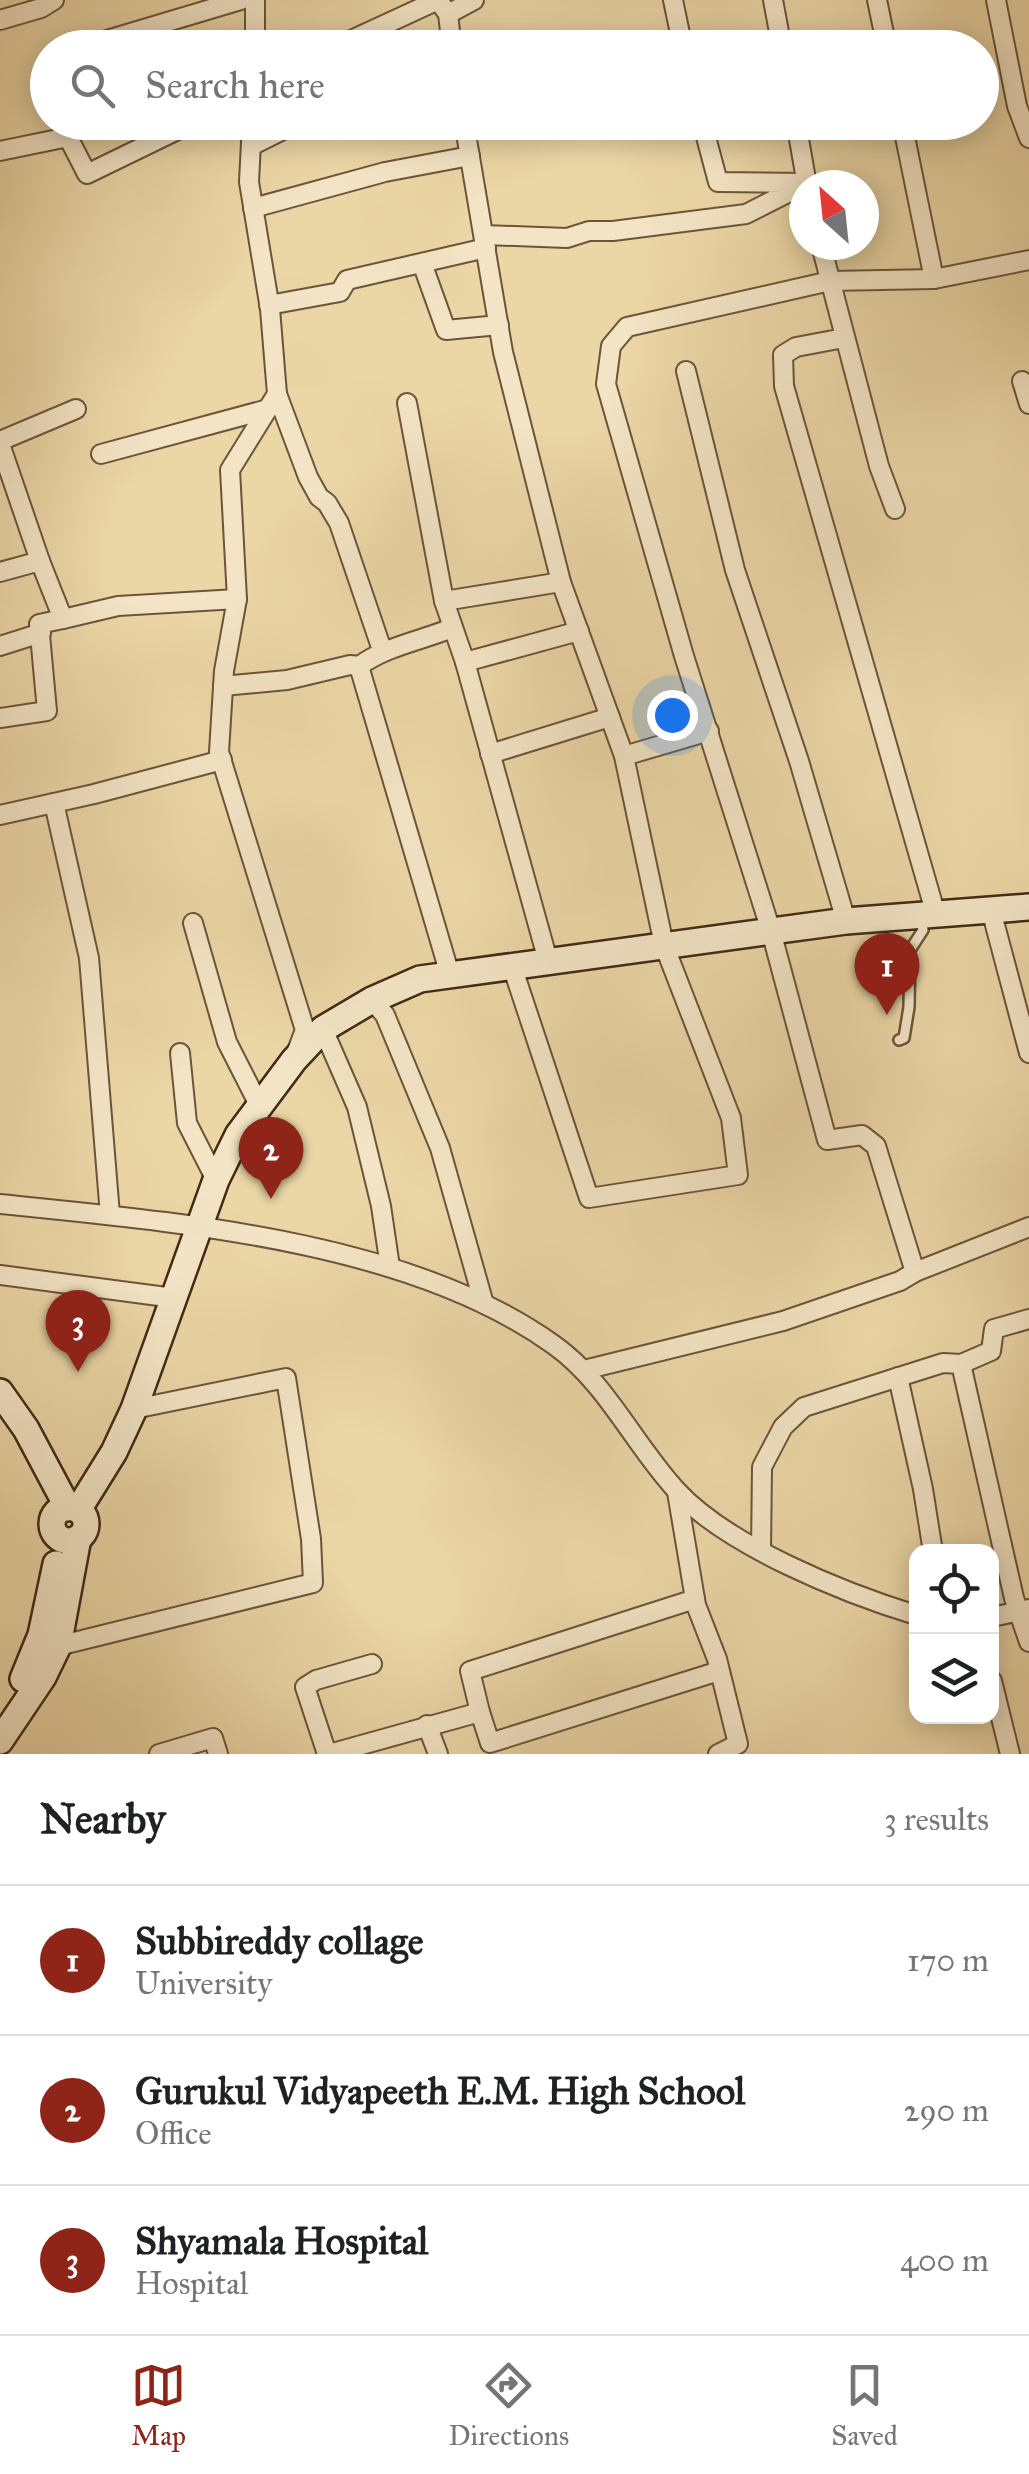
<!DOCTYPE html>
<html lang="en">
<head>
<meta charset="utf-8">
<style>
  body { margin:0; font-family:"IM FELL Great Primer",serif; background:#f6f6f6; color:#202124 }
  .controls { position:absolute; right:30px; bottom:30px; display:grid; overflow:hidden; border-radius:20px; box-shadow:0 5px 25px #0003 }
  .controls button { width:90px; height:90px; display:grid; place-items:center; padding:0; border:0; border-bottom:2px solid #e0e0e0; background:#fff; color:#202124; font:50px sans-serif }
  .compass { position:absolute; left:789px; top:170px; width:90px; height:90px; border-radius:50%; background:#fff; box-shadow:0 5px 25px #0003; rotate:333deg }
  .you { position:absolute; left:672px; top:715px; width:35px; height:35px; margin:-25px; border:8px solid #fff; border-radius:50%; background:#1a73e8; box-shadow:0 0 0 15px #1a73e833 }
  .badge { display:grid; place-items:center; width:65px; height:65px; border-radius:50%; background:#8f2418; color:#fff; font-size:32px; font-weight:700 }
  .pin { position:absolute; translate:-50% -82px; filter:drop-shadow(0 2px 5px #0008) }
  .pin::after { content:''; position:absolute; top:52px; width:35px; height:30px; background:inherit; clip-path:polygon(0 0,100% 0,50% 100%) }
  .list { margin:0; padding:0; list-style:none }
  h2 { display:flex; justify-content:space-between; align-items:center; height:130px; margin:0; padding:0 40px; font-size:42px }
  h2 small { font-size:32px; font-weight:400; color:#757577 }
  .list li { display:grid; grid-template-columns:65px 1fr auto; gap:30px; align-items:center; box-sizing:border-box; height:150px; padding:0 40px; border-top:2px solid #e0e0e0 }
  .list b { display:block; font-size:38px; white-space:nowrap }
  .list p { margin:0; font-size:32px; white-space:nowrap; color:#757577 }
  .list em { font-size:32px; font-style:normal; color:#757577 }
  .icon { flex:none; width:55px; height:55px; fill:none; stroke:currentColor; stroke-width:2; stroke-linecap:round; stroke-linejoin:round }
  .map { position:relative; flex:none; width:1029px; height:1754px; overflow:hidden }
  .search { position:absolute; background:#fff; box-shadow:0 5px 25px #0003; left:30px; right:30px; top:30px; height:110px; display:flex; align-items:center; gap:25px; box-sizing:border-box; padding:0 35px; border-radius:55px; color:#757577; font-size:38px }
  .sheet { height:580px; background:#fff }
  nav { display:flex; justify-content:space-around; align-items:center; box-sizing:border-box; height:140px; border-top:2px solid #e0e0e0; background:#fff; font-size:28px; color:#757577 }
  nav a { display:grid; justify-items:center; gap:5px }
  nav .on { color:#8f2418 }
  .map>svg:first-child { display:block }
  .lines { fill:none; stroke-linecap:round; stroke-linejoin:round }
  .lane-casing { stroke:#6c543a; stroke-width:14 }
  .street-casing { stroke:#6c543a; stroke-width:22 }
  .secondary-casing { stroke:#422916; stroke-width:30 }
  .lane { stroke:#f2e4c5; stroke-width:9 }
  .street { stroke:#f2e4c5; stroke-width:18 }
  .secondary { stroke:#f2e4c5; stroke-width:25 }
</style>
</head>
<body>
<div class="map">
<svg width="1029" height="1754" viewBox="0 0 1029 1754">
  <rect width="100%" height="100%" fill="#ebd6a6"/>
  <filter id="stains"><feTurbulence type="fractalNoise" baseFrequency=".002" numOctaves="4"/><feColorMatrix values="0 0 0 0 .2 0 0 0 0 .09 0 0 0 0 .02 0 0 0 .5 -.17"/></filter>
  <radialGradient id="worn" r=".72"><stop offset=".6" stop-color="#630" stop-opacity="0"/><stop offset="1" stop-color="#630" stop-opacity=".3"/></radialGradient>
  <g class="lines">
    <g class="lane-casing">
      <polyline id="lane" points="899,1040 904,1038 909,1007 910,950 923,930 921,918"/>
    </g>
    <g class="street-casing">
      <g id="street">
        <polyline points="438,0 448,14 452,48"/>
        <polyline points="673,0 683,48"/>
        <polyline points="773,0 782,48"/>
        <polyline points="877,0 887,48"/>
        <polyline points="996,0 1017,106 1029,138"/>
        <polyline points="448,14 474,0"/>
        <polyline points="0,20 41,8 54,0"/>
        <polyline points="80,48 241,0"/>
        <polyline points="255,48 255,0"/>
        <polyline points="334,48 438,0"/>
        <polyline points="252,122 249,182 270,309 277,394 230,470 237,599 224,671 219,752 305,1030 297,1051"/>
        <polyline points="464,122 503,352 561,582 624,756 664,945 731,1118 738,1175 589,1198 512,966"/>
        <polyline points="796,122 807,185"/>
        <polyline points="902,122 934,279 1029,260"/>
        <polyline points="251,146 299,122"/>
        <polyline points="0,151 68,137 87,174 194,122"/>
        <polyline points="253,208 385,172 470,156"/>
        <polyline points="484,235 567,238 589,231 613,231 746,214 807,183 718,182 702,122"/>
        <polyline points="821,245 879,466 895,509"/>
        <polyline points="422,263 446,330 499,325"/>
        <polyline points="269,305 340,292 347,280 486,248"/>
        <polyline points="844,338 796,347 783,355 784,386 936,915"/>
        <polyline points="686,371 735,570 799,761 846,921"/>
        <polyline points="1022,381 1029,404"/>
        <polyline points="277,394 308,477 319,497 327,503 339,523 382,650"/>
        <polyline points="407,403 444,601 465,662 548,961"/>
        <polyline points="0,441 76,409"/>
        <polyline points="0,444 40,561 0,572"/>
        <polyline points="101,454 268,409"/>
        <polyline points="444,601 561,582"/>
        <polyline points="63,619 118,606 237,599"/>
        <polyline points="0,646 41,633"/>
        <polyline points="465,662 579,631"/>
        <polyline points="359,666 450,975"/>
        <path d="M223,686L287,680L350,665L359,666C387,646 420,641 452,628"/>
        <polyline points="0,718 47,711 39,624 63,619 40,561"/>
        <polyline points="490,754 610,717"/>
        <polyline points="624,756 709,731"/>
        <polyline points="54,803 89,958 110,1215"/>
        <polyline points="0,815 94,794 222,760"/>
        <polyline points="991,910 1029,1053"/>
        <polyline points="193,923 227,1042 259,1105"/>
        <polyline points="372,1000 385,1015 440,1148 484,1304"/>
        <polyline points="323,1029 357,1107 381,1206 390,1267"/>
        <polyline points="180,1053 187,1123 216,1180"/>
        <path d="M0,1204C175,1222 408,1240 554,1345C606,1382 633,1443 676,1490C727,1546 844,1593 916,1615"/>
        <polyline points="915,1272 876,1146 862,1135 827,1140 771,931 684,656 606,384 611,346 627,327 830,281 934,279"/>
        <polyline points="0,1275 174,1298"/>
        <polyline points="961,1364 1014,1598 1029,1642"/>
        <polyline points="584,1370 783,1321 900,1281 915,1272 1029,1227"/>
        <polyline points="898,1377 923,1489 933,1552"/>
        <polyline points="677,1492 696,1605 717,1659 738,1744 718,1754"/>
        <polyline points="761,1551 762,1467 783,1427 804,1407 943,1363 961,1364 991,1351 994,1329 1029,1319"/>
        <polyline points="992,1617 1029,1609"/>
        <polyline points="58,1646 313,1583 311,1539 286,1378 134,1409"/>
        <polyline points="992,1681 1010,1754"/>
        <polyline points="480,1712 470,1671 695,1599"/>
        <polyline points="427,1725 438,1754"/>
        <polyline points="159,1754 213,1738 218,1754"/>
        <polyline points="327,1754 305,1687 316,1680 372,1664"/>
        <polyline points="329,1754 480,1712 490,1743 719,1671"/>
      </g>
    </g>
    <g class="secondary-casing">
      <g id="secondary">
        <polyline points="0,1392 26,1429 68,1508"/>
        <circle cx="69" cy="1524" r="17"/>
        <polyline points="78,1510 114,1452 134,1409 216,1180 238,1135 294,1060 323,1029 372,1000 420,979 846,921 1029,907"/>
        <polyline points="23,1679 41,1635 56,1564"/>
        <polyline points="0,1741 43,1677 58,1646 78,1538"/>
      </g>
    </g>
    <use href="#lane" class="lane"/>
    <use href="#street" class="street"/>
    <use href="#secondary" class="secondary"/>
  </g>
  <rect width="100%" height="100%" filter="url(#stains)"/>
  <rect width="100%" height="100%" fill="url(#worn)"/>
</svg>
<div class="controls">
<button><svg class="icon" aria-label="locate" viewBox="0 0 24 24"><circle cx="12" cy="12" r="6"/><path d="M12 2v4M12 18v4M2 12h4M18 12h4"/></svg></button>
<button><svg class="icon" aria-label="layers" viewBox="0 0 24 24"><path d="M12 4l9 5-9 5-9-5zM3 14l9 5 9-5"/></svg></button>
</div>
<svg class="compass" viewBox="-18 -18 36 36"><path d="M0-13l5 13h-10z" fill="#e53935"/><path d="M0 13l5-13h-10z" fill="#757577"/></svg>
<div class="you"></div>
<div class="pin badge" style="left:887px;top:1015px">1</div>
<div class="pin badge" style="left:271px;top:1199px">2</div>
<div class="pin badge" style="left:78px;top:1372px">3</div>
<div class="search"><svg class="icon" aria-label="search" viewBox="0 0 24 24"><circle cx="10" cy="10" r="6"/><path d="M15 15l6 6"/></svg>Search here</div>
</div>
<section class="sheet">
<h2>Nearby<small>3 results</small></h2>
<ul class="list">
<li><span class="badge">1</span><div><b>Subbireddy collage</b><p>University</p></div><em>170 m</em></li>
<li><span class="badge">2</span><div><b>Gurukul Vidyapeeth E.M. High School</b><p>Office</p></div><em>290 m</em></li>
<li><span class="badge">3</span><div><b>Shyamala Hospital</b><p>Hospital</p></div><em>400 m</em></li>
</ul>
</section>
<nav>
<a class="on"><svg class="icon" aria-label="map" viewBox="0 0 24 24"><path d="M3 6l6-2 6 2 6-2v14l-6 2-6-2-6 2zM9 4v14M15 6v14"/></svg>Map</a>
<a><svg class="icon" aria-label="directions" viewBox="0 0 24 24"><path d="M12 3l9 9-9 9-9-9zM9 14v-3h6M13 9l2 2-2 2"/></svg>Directions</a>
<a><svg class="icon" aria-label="saved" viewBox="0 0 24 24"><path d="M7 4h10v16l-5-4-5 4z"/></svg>Saved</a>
</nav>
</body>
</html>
